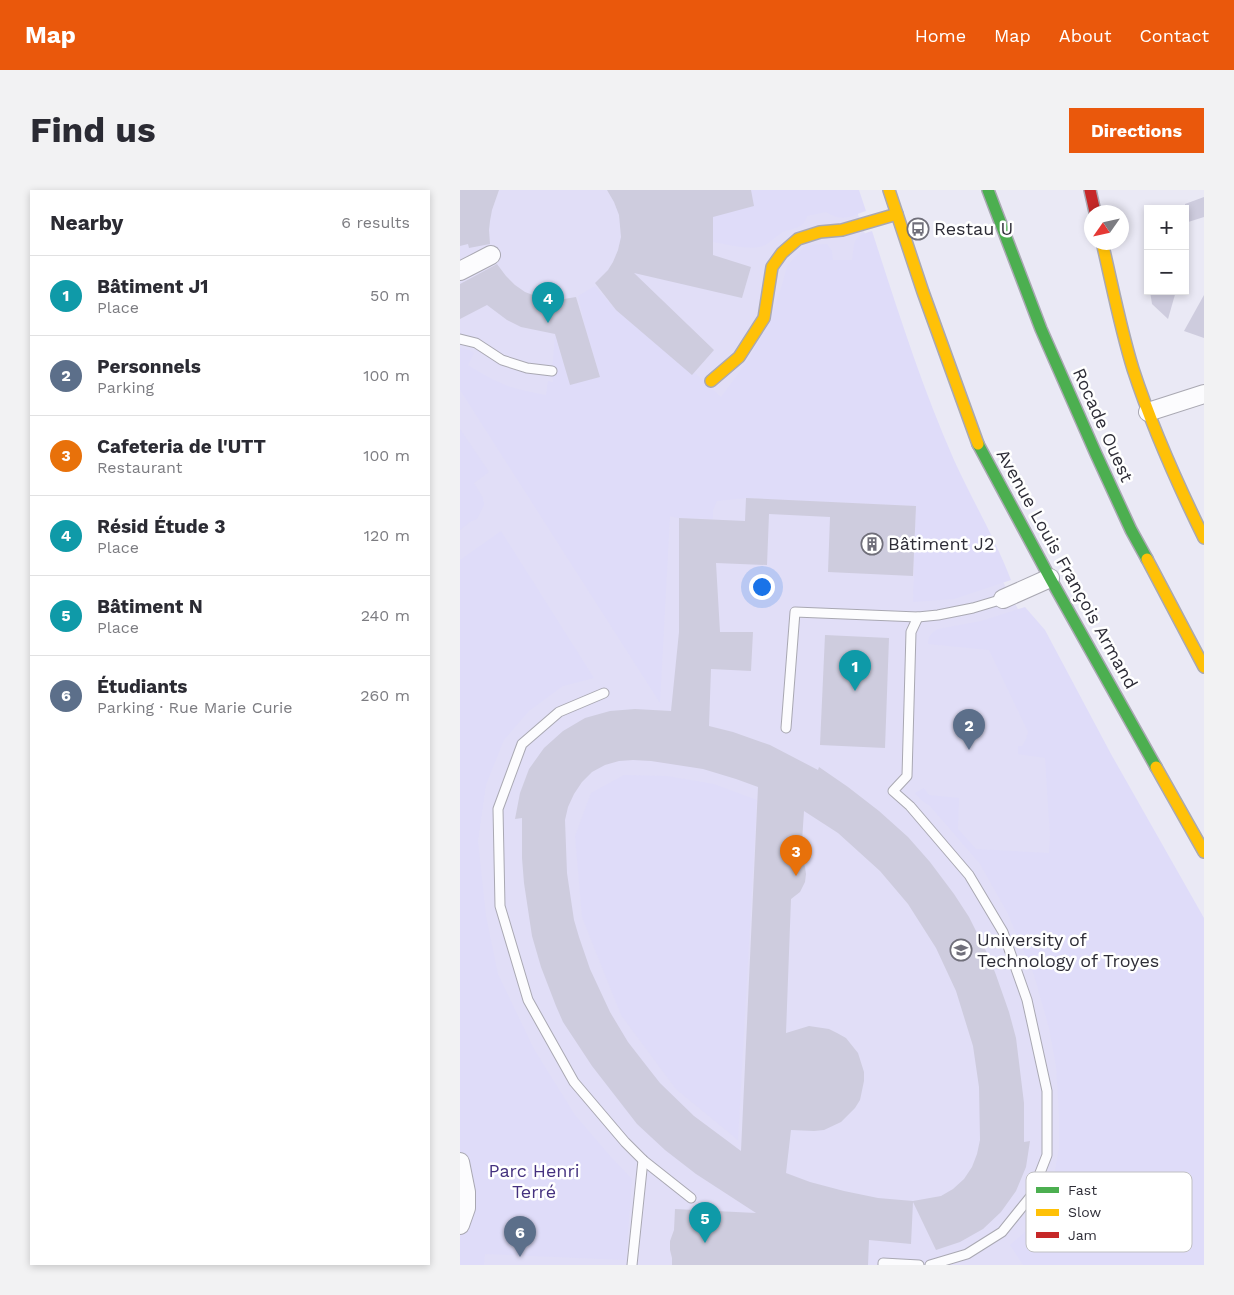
<!DOCTYPE html>
<html lang="en">
<head>
<meta charset="utf-8">
<style>
  body { margin:0; font-family:"Work Sans",sans-serif; background:#f2f2f3; color:#2b2b33 }
  .controls { position:absolute; right:15px; top:15px; display:grid; overflow:hidden; border-radius:0px; box-shadow:0 2px 8px #0003 }
  .controls button { width:45px; height:45px; display:grid; place-items:center; padding:0; border:0; border-bottom:1px solid #e1e1e2; background:#fff; color:#2b2b33; font:25px sans-serif }
  .compass { position:absolute; left:624px; top:15px; width:45px; height:45px; border-radius:50%; background:#fff; box-shadow:0 2px 8px #0003; rotate:236deg }
  .you { position:absolute; left:301px; top:396px; width:18px; height:18px; margin:-12px; border:4px solid #fff; border-radius:50%; background:#1a73e8; box-shadow:0 0 0 8px #1a73e833 }
  .badge { display:grid; place-items:center; width:32px; height:32px; border-radius:50%; background:#ea580c; color:#fff; font-size:16px; font-weight:700 }
  .pin { position:absolute; translate:-50% -41px; filter:drop-shadow(0 1px 2px #0008) }
  .pin::after { content:''; position:absolute; top:26px; width:18px; height:15px; background:inherit; clip-path:polygon(0 0,100% 0,50% 100%) }
  .list { margin:0; padding:0; list-style:none }
  h2 { display:flex; justify-content:space-between; align-items:center; height:65px; margin:0; padding:0 20px; font-size:21px }
  h2 small { font-size:16px; font-weight:400; color:#7c7c81 }
  .list li { display:grid; grid-template-columns:32px 1fr auto; gap:15px; align-items:center; box-sizing:border-box; height:80px; padding:0 20px; border-top:1px solid #e1e1e2 }
  .list b { display:block; font-size:19px; white-space:nowrap }
  .list p { margin:0; font-size:16px; white-space:nowrap; color:#7c7c81 }
  .list em { font-size:16px; font-style:normal; color:#7c7c81 }
  .map { position:relative; flex:none; width:744px; height:1075px; overflow:hidden; border-radius:0px }
  header { display:flex; align-items:center; gap:30px; box-sizing:border-box; height:70px; padding:0 25px; background:#ea580c; color:#fff }
  header strong { font-size:24px }
  nav { display:flex; gap:28px; margin-inline-start:auto; font-size:18px }
  .intro { display:flex; align-items:center; justify-content:space-between; box-sizing:border-box; height:120px; padding:0 30px }
  h1 { margin:0; font-size:35px }
  .button { padding:12px 22px; border-radius:0px; background:#ea580c; color:#fff; font-size:18px; font-weight:700 }
  main { display:flex; gap:30px; padding:0 30px }
  aside { flex:1; background:#fff; border-radius:0px; box-shadow:0 2px 8px #0003 }
  .map>svg:first-child { display:block }
  .built { fill:#e1def7 }
  .green { fill:#dfdcf9 }
  .building { fill:#ceccde; fill-rule:evenodd }
  .lines { fill:none; stroke-linecap:round; stroke-linejoin:round }
  .lane-casing { stroke:#a9a8b2; stroke-width:11 }
  .street-casing { stroke:#a9a8b2; stroke-width:20 }
  .fast-casing { stroke:#a9a8b2; stroke-width:14 }
  .slow-casing { stroke:#a9a8b2; stroke-width:14 }
  .jam-casing { stroke:#a9a8b2; stroke-width:14 }
  .lane { stroke:#fcfcfe; stroke-width:9 }
  .street { stroke:#fcfcfe; stroke-width:18 }
  .fast { stroke:#4caf50; stroke-width:11 }
  .slow { stroke:#ffc107; stroke-width:11 }
  .jam { stroke:#c62828; stroke-width:11 }
  .labels { text-anchor:middle; stroke-width:5; stroke-linejoin:round; paint-order:stroke }
  .poi-label { font-size:18px; fill:#2e2d37; stroke:#fff; text-anchor:start }
  .street-label { font-size:18px; fill:#2e2d37; stroke:#fff }
  .park-label { font-size:18px; fill:#44317f; stroke:#fff }
  .key { fill:#fff; stroke:#c0c0c3; stroke-width:1 }
  .key-label { font-size:14px; fill:#2e2d37 }
</style>
</head>
<body>
<header>
<strong>Map</strong>
<nav><a>Home</a><a>Map</a><a>About</a><a>Contact</a></nav>
</header>
<div class="intro"><h1>Find us</h1><a class="button">Directions</a></div>
<main>
<aside>
<h2>Nearby<small>6 results</small></h2>
<ul class="list">
<li><span class="badge" style="background:#0f9aa8">1</span><div><b>Bâtiment J1</b><p>Place</p></div><em>50 m</em></li>
<li><span class="badge" style="background:#5c6f8a">2</span><div><b>Personnels</b><p>Parking</p></div><em>100 m</em></li>
<li><span class="badge" style="background:#e8710a">3</span><div><b>Cafeteria de l'UTT</b><p>Restaurant</p></div><em>100 m</em></li>
<li><span class="badge" style="background:#0f9aa8">4</span><div><b>Résid Étude 3</b><p>Place</p></div><em>120 m</em></li>
<li><span class="badge" style="background:#0f9aa8">5</span><div><b>Bâtiment N</b><p>Place</p></div><em>240 m</em></li>
<li><span class="badge" style="background:#5c6f8a">6</span><div><b>Étudiants</b><p>Parking · Rue Marie Curie</p></div><em>260 m</em></li>
</ul>
</aside>
<div class="map">
<svg width="744" height="1075" viewBox="0 0 744 1075">
  <rect width="100%" height="100%" fill="#eae9f5"/>
  <polygon class="built" points="0,0 389,0 512,336 744,755 744,1075 0,1075"/>
  <g class="green">
    <path d="M291,0H399L406,21C388,27 383,32 366,22L347,26C344,39 332,38 323,42C316,46 310,53 303,56C290,61 267,54 253,52V27Z"/>
    <path d="M412,41C437,118 461,195 494,270C512,310 535,348 551,390L494,409L453,412L456,316L286,308L257,311L253,320V329L219,328L210,326L200,513L0,200V158L9,160L14,163L8,175C19,182 31,189 43,194C57,200 72,202 86,205L88,191L93,192L92,181L95,145L110,194L140,187L125,137L118,106L135,96L156,120L232,184L234,182L261,207L286,173L310,131L322,95L327,76L346,55L367,54L372,61L373,70H392C395,51 392,47 412,41Z"/>
    <polygon points="0,239 29,282 14,293 23,308 24,315 17,329 10,332 0,340"/>
    <polygon points="41,341 134,488 103,496 69,521 44,550 26,595 18,651 26,726 38,784 74,859 115,925 151,967 172,989 166,1070 25,1064 24,1075 0,1075 0,370"/>
    <path d="M565,417L585,440L651,564L744,728V1075H563L550,1055L566,1041L582,1019L593,992L599,958V924L596,876L589,838L574,785L547,722L520,674L470,616C464,612 459,609 455,603L464,598L469,605L499,608L498,639L516,659L589,663L590,646L585,568L558,564V556H562L566,549L568,542L529,460L468,454C468,446 471,443 478,439L521,431Z"/>
    <polygon points="164,585 207,586 254,594 297,610 278,950 216,899 161,825 122,727 115,646 131,603"/>
  </g>
  <g class="building">
    <polygon points="0,0 39,0 32,20 30,31 29,40 30,54 9,58 8,54 0,56"/>
    <polygon points="147,0 291,0 294,16 253,27 253,65 291,77 282,108 174,83 254,160 232,185 156,120 135,93 148,80 153,72 158,60 161,47 159,25 154,12"/>
    <polygon points="744,7 744,27 725,33 725,14"/>
    <polygon points="37,74 46,86 55,95 65,102 78,107 91,109 104,109 116,107 140,187 110,195 95,144 61,137 47,130 27,115 0,129 0,94"/>
    <polygon points="690,101 716,101 708,129 692,114"/>
    <polygon points="744,105 744,148 724,141"/>
    <path d="M286,308L456,316L453,386L368,382L370,327L309,324L307,375L256,373L260,442H293L291,481L251,479L249,536L273,542L310,555L358,580L359,577L388,597L419,621L448,647L470,672L494,704L509,727L529,767L536,785L549,822L556,848L564,913V952L570,951L566,977L556,1001L541,1022L523,1039L500,1052L476,1060L453,1012L451,1054L409,1050L408,1075H212V1068L210,1060V1051L214,1040L215,1019L296,1023L236,984L205,960L177,934L132,876L103,832L96,816L81,777L72,746L64,693L62,668V628L55,629L60,603L69,579L84,558L103,541L125,528L150,521L175,519L211,521L219,442V328L285,331ZM173,570L191,571L243,579L276,589L298,597L281,961L234,926L200,893L189,879L168,852L150,822L130,779L119,747L114,730L107,683L105,630L108,617L114,604L122,592L132,582L145,575L159,571ZM344,621L378,643L420,681L448,714L476,758L496,801L513,856L519,897L520,950L517,964L512,977L504,989L493,999L481,1006L453,1011L418,1008L384,1001L350,992L326,983L331,940L354,941L364,940L381,932L395,918L400,910L404,891V882L398,863L386,848L377,843L369,839L349,836L326,843L331,709L340,702L345,692L346,684L345,677L341,666Z"/>
    <polygon points="365,445 429,448 425,558 360,555"/>
  </g>
  <g class="lines">
    <g class="lane-casing">
      <g id="lane">
        <polyline points="0,149 16,153 42,170 67,178 92,181"/>
        <polyline points="458,427 451,442 447,586 433,601 450,616 509,685 543,742 567,810 587,901 587,965 571,1006 542,1042 507,1064 470,1075"/>
        <polyline points="144,503 99,522 62,554 38,619 40,716 68,810 114,892 165,952 183,970 231,1008"/>
        <polyline points="326,538 335,422 458,427 478,425 513,418 543,409"/>
        <polyline points="172,1075 183,970"/>
        <polyline points="423,1075 423,1073 459,1075"/>
      </g>
    </g>
    <g class="street-casing">
      <g id="street">
        <polyline points="0,81 31,65"/>
        <polyline points="688,222 744,204"/>
        <polyline points="543,409 590,388"/>
        <polyline points="0,972 6,1002 6,1018 0,1035"/>
      </g>
    </g>
    <g class="fast-casing">
      <g id="fast">
        <polyline points="528,0 581,139 636,264 671,340 687,369"/>
        <polyline points="518,254 590,388 696,577"/>
      </g>
    </g>
    <g class="slow-casing">
      <g id="slow">
        <polyline points="429,0 463,102 518,254"/>
        <path d="M642,52C652,94 660,137 673,179C692,237 717,293 744,348"/>
        <polyline points="251,191 279,167 304,128 312,77 322,63 338,49 360,42 382,40 437,24"/>
        <polyline points="687,369 744,477"/>
        <polyline points="696,577 744,662"/>
      </g>
    </g>
    <g class="jam-casing">
      <polyline id="jam" points="630,0 635,22"/>
    </g>
    <use href="#lane" class="lane"/>
    <use href="#street" class="street"/>
    <use href="#fast" class="fast"/>
    <use href="#slow" class="slow"/>
    <use href="#jam" class="jam"/>
  </g>
  <defs>
    <g id="bus-ring" transform="scale(1.125)"><circle r="9.5" fill="#fff" stroke="#706f7a" stroke-width="1.5"/><path d="M-5-6H5V4H4V6H2V4H-2V6H-4V4H-5ZM-3.5-4V0h7V-4ZM-3.5 1.2v1.5H-2V1.2ZM2 1.2v1.5H3.5V1.2Z" fill="#706f7a"/></g>
    <g id="building-ring" transform="scale(1.125)"><circle r="9.5" fill="#fff" stroke="#706f7a" stroke-width="1.5"/><path d="M-4-6H4V6H1V3H-1V6H-4ZM-2.5-4.3h1.7v1.8h-1.7ZM.8-4.3h1.7v1.8H.8ZM-2.5-1h1.7V.8h-1.7ZM.8-1h1.7V.8H.8Z" fill="#706f7a"/></g>
    <g id="university-ring" transform="scale(1.125)"><circle r="9.5" fill="#fff" stroke="#706f7a" stroke-width="1.5"/><path d="M0-5L7-2L0 1L-7-2ZM-4 1L0 2.5L4 1V4Q0 6-4 4Z" fill="#706f7a"/></g>
  </defs>
  <g fill-rule="evenodd">
    <use href="#bus-ring" x="458" y="39"/>
    <use href="#building-ring" x="412" y="354"/>
    <use href="#university-ring" x="501" y="760"/>
  </g>
  <g class="labels">
    <g class="poi-label">
      <text x="474" y="45">Restau U</text>
      <text x="428" y="360">Bâtiment J2</text>
      <text x="517" y="756">University of<tspan x="517" dy="21">Technology of Troyes</tspan></text>
    </g>
    <g class="street-label">
      <text transform="translate(643 235) rotate(66)" y="6">Rocade Ouest</text>
      <text transform="translate(607 379) rotate(61)" y="6">Avenue Louis François Armand</text>
    </g>
    <g class="park-label">
      <text x="74" y="987">Parc Henri<tspan x="74" dy="21">Terré</tspan></text>
    </g>
  </g>
  <rect x="566" y="982" width="166" height="80" rx="8" class="key"/>
  <rect x="576" y="997" width="23" height="6" fill="#4caf50"/>
  <rect x="576" y="1019" width="23" height="7" fill="#ffc107"/>
  <rect x="576" y="1042" width="23" height="6" fill="#c62828"/>
  <g class="key-label">
    <text x="608" y="1005">Fast</text>
    <text x="608" y="1027">Slow</text>
    <text x="608" y="1050">Jam</text>
  </g>
</svg>
<div class="controls">
<button>+</button>
<button>−</button>
</div>
<svg class="compass" viewBox="-18 -18 36 36"><path d="M0-13l5 13h-10z" fill="#e53935"/><path d="M0 13l5-13h-10z" fill="#7c7c81"/></svg>
<div class="you"></div>
<div class="pin badge" style="left:395px;top:501px;background:#0f9aa8">1</div>
<div class="pin badge" style="left:509px;top:560px;background:#5c6f8a">2</div>
<div class="pin badge" style="left:336px;top:686px;background:#e8710a">3</div>
<div class="pin badge" style="left:88px;top:133px;background:#0f9aa8">4</div>
<div class="pin badge" style="left:245px;top:1053px;background:#0f9aa8">5</div>
<div class="pin badge" style="left:60px;top:1067px;background:#5c6f8a">6</div>
</div>
</main>
</body>
</html>
